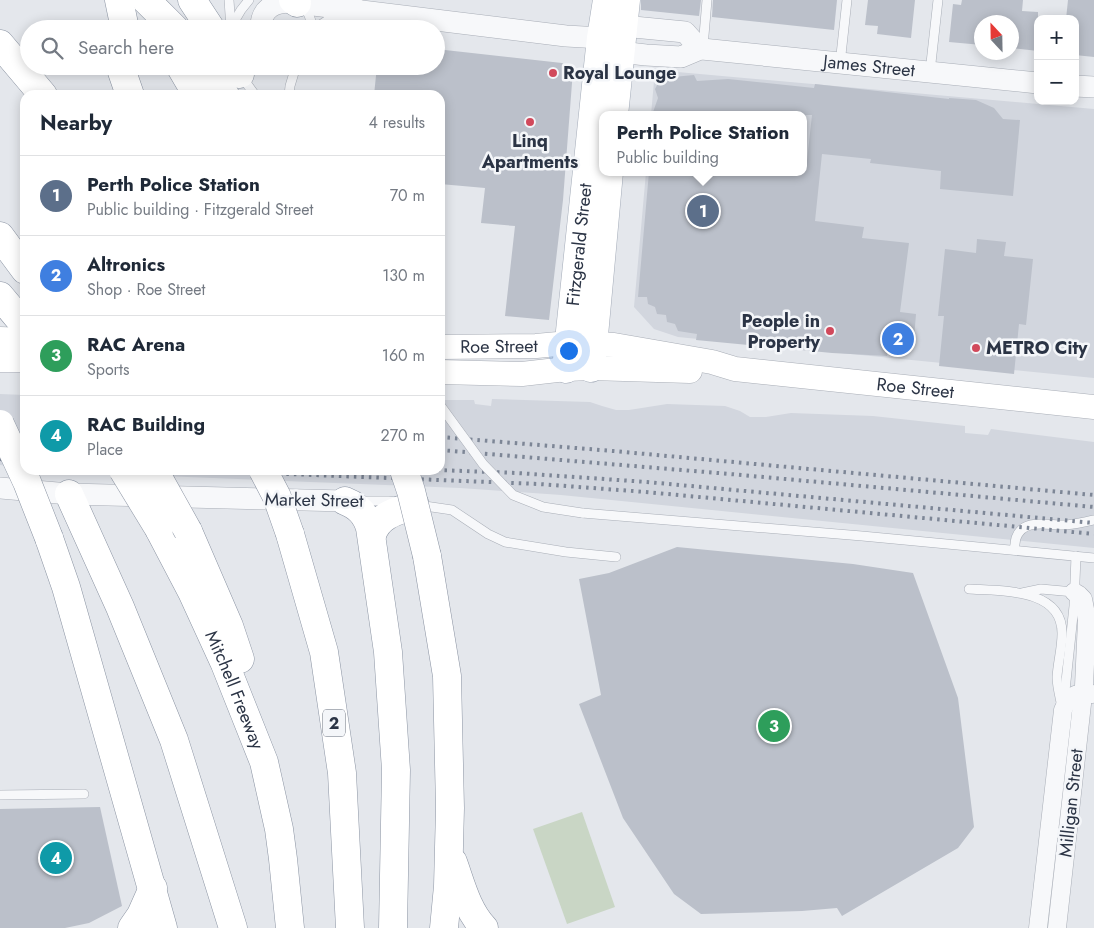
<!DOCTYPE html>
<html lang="en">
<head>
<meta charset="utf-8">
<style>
  body { margin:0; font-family:Jost,sans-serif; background:#f6f6f7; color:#1f2937 }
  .controls { position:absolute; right:15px; top:15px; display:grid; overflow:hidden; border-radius:10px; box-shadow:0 2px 12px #0003 }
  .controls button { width:45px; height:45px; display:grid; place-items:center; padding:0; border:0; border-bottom:1px solid #e0e1e3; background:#fff; color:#1f2937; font:25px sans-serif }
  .compass { position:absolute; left:974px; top:15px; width:45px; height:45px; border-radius:50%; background:#fff; box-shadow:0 2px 12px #0003; rotate:338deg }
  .you { position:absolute; left:568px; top:350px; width:18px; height:18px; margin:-12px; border:4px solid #fff; border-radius:50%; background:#1a73e8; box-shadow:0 0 0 8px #1a73e833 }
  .badge { display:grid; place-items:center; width:32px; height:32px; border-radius:50%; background:#1a73e8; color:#fff; font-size:16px; font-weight:700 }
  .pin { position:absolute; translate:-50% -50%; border:2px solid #fff; box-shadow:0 1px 5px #0006 }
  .popup { position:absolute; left:599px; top:111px; width:208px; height:65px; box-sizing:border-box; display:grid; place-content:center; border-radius:10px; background:#fff; filter:drop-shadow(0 1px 4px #0005); font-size:16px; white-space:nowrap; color:#747a83 }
  .popup b { font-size:19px; color:#1f2937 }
  .popup::after { content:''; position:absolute; left:50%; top:100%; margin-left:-10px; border:10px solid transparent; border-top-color:#fff }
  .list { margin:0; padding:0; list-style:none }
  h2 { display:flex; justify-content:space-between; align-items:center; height:65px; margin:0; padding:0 20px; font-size:21px }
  h2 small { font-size:16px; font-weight:400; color:#747a83 }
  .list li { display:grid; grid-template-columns:32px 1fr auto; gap:15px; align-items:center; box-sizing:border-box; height:80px; padding:0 20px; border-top:1px solid #e0e1e3 }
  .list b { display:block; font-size:19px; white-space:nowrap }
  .list p { margin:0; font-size:16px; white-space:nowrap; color:#747a83 }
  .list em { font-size:16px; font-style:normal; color:#747a83 }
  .icon { flex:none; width:28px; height:28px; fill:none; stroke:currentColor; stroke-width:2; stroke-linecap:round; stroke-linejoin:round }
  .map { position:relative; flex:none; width:1094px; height:928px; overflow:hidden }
  .search { position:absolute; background:#fff; box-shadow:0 2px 12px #0003; left:20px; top:20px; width:425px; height:55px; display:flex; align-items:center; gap:12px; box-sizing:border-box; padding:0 18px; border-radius:28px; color:#747a83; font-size:19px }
  .panel { position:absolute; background:#fff; box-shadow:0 2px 12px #0003; left:20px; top:90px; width:425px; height:385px; border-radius:15px }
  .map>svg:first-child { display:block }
  .built { fill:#d2d6de }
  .green { fill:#c9d6c5 }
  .building { fill:#bbc0ca }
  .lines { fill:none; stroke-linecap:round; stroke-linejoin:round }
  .service-casing { stroke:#a9aeb7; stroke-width:10 }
  .minor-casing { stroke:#a9aeb7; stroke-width:19 }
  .tertiary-casing { stroke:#a9aeb7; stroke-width:22 }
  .secondary-casing { stroke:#a9aeb7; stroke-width:25 }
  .primary-casing { stroke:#a3abb8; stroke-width:29 }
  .trunk-casing { stroke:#8b94a3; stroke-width:29 }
  .motorway-casing { stroke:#8b94a3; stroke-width:29 }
  .service { stroke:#f7f8fa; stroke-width:9 }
  .minor { stroke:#f7f8fa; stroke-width:18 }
  .tertiary { stroke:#f7f8fa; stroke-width:21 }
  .secondary { stroke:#fff; stroke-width:24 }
  .primary { stroke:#fff; stroke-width:28 }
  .trunk { stroke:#fff; stroke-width:28 }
  .motorway { stroke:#fff; stroke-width:28 }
  .rail { stroke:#7d8696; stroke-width:4; stroke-dasharray:2.5 5; stroke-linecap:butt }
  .service-bridge-casing { stroke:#a9aeb7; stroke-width:10; stroke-linecap:butt }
  .motorway-bridge-casing { stroke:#8b94a3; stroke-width:29; stroke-linecap:butt }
  .service-bridge { stroke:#f7f8fa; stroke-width:9 }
  .motorway-bridge { stroke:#fff; stroke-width:28 }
  .poi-dot { fill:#d1495b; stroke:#f4f6f9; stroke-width:2 }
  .labels { text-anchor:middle; stroke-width:5; stroke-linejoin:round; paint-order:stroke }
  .shield { fill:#f4f6f9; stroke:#676e7b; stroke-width:1 }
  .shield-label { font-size:16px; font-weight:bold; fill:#2b3445 }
  .street-label { font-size:18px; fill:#2b3445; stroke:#f4f6f9 }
  .poi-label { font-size:18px; font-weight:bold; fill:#2b3445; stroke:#f4f6f9; text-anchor:start }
</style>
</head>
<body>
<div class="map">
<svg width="1094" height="928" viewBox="0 0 1094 928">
  <rect width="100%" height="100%" fill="#e4e7ec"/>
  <g class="built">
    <polygon points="655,70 1094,109 1094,378 678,337 654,329 634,307 646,172 803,172 803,115 651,115"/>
    <polygon points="0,394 25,395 25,467 0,465"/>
    <polygon points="492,399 590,402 602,406 616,410 629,410 667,404 725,406 740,411 750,417 766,417 791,413 873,416 965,426 965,433 988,435 991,429 1094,442 1094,548 561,495 460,488 88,473 53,470 440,470 440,400 474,400 475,404 491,406"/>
  </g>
  <polygon class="green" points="582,812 615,907 567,924 533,829"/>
  <g class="building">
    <polygon points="641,0 701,0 699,16 641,10"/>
    <polygon points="713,0 837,0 834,30 712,17"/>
    <polygon points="868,0 915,0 911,38 877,34 878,26 865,25"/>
    <polygon points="962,0 1023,0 1022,11 1038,12 1038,51 1012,48 1012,22 982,22 982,45 949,42 953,4 961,5"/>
    <polygon points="1068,0 1094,0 1094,57 1075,55 1075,19 1066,19"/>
    <polygon points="436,49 562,63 573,70 563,200 549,320 505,316 515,226 481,223 485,188 440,184 440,95 374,95 377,66 436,66"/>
    <polygon points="694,75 697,81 728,79 814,88 815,84 949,99 949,98 976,100 994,108 1003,119 1020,120 1013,196 940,189 941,171 870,163 871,159 822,154 815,221 864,227 862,238 909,243 900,312 916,314 914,339 904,347 890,345 887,356 832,353 696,340 697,334 678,331 675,324 667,322 666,315 657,314 655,307 648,304 647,297 638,297 649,172 803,172 803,170 806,170 812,115 652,115 658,98 655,89 662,76 673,77"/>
    <polygon points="977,239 1006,242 1004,256 1033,259 1026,325 1019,324 1014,374 939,366 944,316 938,316 945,249 976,253"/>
    <polygon points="677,547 853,564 913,573 958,698 974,827 958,848 842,916 837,908 802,911 701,914 674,894 623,818 579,704 601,695 579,579 609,573"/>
    <polygon points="100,807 122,906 89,923 65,928 0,928 0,809"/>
  </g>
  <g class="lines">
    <g class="service-casing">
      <g id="service">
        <polyline points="229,0 231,29"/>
        <path d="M302,6C309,12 312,19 311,29"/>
        <polyline points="231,27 241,10 249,0"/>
        <polyline points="703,47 707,0"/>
        <polyline points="840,64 847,0"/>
        <polyline points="930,72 938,0"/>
        <polyline points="242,77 255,95"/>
        <polyline points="289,95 290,86 296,66"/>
        <polyline points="360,501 388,501 397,502"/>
        <polyline points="418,505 452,510 488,534 505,542 566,552 616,557"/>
        <polyline points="582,513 862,536 1094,558"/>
        <path d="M1014,550C1015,546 1015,542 1016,538C1023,518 1047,525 1062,525C1073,525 1083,522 1094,520"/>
        <path d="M969,589C1001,591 1063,588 1062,634C1062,648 1058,662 1057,677C1057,686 1060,697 1062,707"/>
        <polyline points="1022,593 1041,589 1074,592"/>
        <polyline points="1064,700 1074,606 1076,556"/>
        <polyline points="0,795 84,794"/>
      </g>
    </g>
    <g class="minor-casing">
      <g id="minor">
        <path d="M1038,928L1063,710C1069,695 1076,692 1092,694"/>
        <polyline points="1057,928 1084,686 1087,620 1085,609 1083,599 1079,595 1074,592"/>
      </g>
    </g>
    <g class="tertiary-casing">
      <g id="tertiary">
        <path id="s1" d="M261,29C260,7 277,0 297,3L566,36L601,38L620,52L646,55L681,57L700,49H702L1038,83"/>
        <polyline points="325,29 356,9"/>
        <polyline points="610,33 623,26 685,32 700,49"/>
        <polyline points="1075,86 1094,87"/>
        <polyline points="0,488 69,494 345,501"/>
      </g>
    </g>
    <g class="secondary-casing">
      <g id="secondary">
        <polyline points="0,339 25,340"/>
        <path id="s2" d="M440,347L536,346L569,343L614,345L712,362L735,369L1094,407"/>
        <polyline points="0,360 25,360"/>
        <polyline points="440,372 522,374 566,369 591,368 690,371"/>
      </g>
    </g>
    <g class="primary-casing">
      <g id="primary">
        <polyline points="614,115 626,0"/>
        <polyline points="591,368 609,172"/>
        <path id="s3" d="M566,369L601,38L607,0"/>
      </g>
    </g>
    <g class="trunk-casing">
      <g id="trunk">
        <polyline points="192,0 211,29"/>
        <polyline points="235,66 240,74"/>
      </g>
    </g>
    <g class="motorway-casing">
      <g id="motorway">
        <polyline points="119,0 125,29"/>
        <polyline points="146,0 175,29"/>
        <polyline points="293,0 297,3"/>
        <polyline points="0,44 43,95"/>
        <polyline points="120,66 130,95"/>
        <polyline points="180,66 197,95"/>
        <polyline points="204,66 225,95"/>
        <polyline points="0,236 25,270"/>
        <polyline points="0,296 25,326"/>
        <polyline points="69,494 120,607 174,740 233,928"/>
        <path d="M345,501C358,506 366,514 370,528L388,652L396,770L393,928"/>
        <path id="s4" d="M159,529L192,592L225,664L264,762L279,829L283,859L290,928"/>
        <polyline points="188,531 229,626 240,659"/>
        <polyline points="290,534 324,652 342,773 350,928"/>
        <path d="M372,535C378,515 397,511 415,505"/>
        <polyline points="49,538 66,587 163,928"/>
        <polyline points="427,556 447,676 450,808 448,886 444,928"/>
        <path d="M453,862C461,884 467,910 484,928"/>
        <polyline points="132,928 141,915 153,888"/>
      </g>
    </g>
    <use href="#service" class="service"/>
    <use href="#minor" class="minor"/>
    <use href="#tertiary" class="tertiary"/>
    <use href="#secondary" class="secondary"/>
    <use href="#primary" class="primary"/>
    <use href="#trunk" class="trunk"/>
    <use href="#motorway" class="motorway"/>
    <g class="rail">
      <polyline points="440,437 613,451 1094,495"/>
      <polyline points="0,449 25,451"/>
      <polyline points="440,450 730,474 1094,507"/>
      <polyline points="0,459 25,461"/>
      <polyline points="189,470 539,484 646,492 1094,534"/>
      <polyline points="437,470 517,473 647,482 1094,523"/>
    </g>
    <g class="service-bridge-casing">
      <polyline id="service-bridge" points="440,405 483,464 513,495 543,507 582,513"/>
    </g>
    <g class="motorway-bridge-casing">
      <g id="motorway-bridge">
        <polyline points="0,424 27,482 49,538"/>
        <polyline points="123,470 159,529"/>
        <polyline points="154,470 188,531"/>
        <polyline points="263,470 277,497 290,534"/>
        <polyline points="404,470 411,491 427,556"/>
      </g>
    </g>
    <use href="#service-bridge" class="service-bridge"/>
    <use href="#motorway-bridge" class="motorway-bridge"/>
  </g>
  <g class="poi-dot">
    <circle cx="553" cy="73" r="5"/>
    <circle cx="530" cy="122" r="5"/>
    <circle cx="830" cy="331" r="5"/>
    <circle cx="976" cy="348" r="5"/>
  </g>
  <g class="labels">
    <rect class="shield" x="323" y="709.5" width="22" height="27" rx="4"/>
    <g class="shield-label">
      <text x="334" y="729">2</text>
    </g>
    <g class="street-label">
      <text dy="6" stroke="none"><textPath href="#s1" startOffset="634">James Street</textPath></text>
      <text dy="6" stroke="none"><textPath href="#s3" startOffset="125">Fitzgerald Street</textPath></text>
      <text dy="6" stroke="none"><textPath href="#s2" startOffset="59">Roe Street</textPath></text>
      <text dy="6" stroke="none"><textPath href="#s2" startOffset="479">Roe Street</textPath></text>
      <text transform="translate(314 500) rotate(1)" y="6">Market Street</text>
      <text dy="6" stroke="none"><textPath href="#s4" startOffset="178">Mitchell Freeway</textPath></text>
      <text transform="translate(1071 803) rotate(-84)" y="6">Milligan Street</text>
    </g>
    <g class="poi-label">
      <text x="563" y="79">Royal Lounge</text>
      <text x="530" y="147" text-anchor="middle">Linq<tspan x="530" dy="21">Apartments</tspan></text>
      <text x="820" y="327" text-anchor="end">People in<tspan x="820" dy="21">Property</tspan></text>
      <text x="986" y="354">METRO City</text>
    </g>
  </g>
</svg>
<div class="controls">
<button>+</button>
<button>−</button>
</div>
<svg class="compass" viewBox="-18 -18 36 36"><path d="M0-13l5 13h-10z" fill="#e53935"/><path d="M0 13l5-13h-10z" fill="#747a83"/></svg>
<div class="you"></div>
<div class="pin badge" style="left:703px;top:211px;background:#5c6f8a">1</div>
<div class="popup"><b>Perth Police Station</b>Public building</div>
<div class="pin badge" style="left:898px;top:339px;background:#3f7fe0">2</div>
<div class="pin badge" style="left:774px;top:726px;background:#2e9e5b">3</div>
<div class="pin badge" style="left:56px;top:858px;background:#0f9aa8">4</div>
<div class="search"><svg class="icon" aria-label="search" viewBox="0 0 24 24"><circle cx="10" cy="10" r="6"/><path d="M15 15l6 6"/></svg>Search here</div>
<section class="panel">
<h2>Nearby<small>4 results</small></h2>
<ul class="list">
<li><span class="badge" style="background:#5c6f8a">1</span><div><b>Perth Police Station</b><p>Public building · Fitzgerald Street</p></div><em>70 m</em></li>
<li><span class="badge" style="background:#3f7fe0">2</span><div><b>Altronics</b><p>Shop · Roe Street</p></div><em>130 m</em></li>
<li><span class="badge" style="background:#2e9e5b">3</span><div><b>RAC Arena</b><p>Sports</p></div><em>160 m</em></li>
<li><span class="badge" style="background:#0f9aa8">4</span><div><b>RAC Building</b><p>Place</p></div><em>270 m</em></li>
</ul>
</section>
</div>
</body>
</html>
